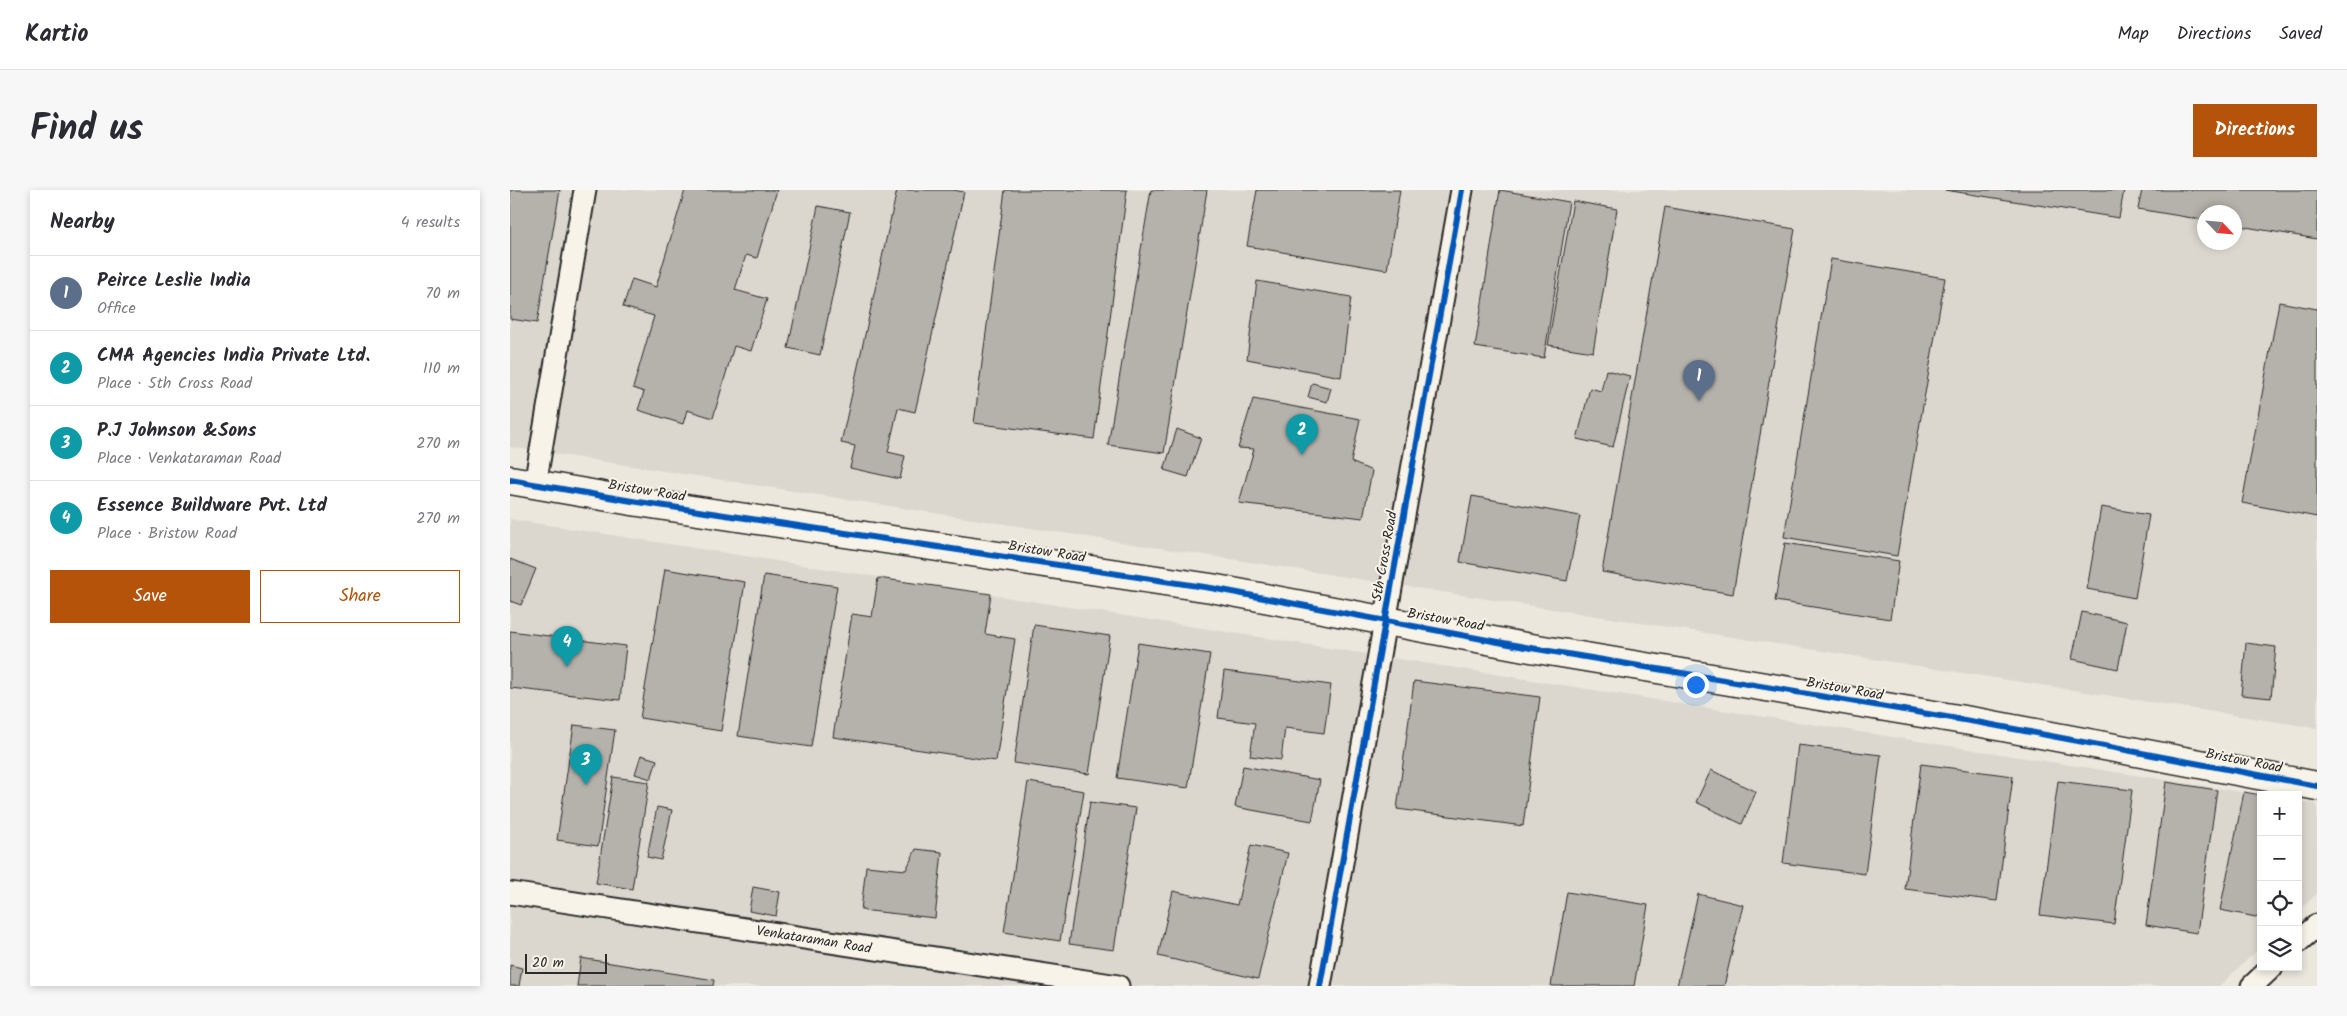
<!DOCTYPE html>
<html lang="en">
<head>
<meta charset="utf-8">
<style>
  body { margin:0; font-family:Kalam,sans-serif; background:#f7f7f7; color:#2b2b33 }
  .controls { position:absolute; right:15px; bottom:15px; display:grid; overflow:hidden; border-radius:0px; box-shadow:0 2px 8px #0003 }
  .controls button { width:45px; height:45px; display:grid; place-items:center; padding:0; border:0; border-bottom:1px solid #e1e1e2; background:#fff; color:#2b2b33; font:25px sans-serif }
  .compass { position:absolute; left:1687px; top:15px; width:45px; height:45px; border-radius:50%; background:#fff; box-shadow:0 2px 8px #0003; rotate:116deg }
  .scale { position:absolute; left:15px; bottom:12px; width:82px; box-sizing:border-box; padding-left:5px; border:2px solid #2b2b2b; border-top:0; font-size:14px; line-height:18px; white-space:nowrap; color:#2b2b2b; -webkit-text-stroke:4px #f7f3e8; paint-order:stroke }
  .you { position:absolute; left:1185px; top:494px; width:18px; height:18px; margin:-12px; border:4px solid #fff; border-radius:50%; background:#1a73e8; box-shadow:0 0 0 8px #1a73e833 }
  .badge { display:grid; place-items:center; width:32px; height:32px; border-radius:50%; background:#b45309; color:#fff; font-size:16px; font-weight:700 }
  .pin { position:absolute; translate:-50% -41px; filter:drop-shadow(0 1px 2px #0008) }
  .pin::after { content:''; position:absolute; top:26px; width:18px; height:15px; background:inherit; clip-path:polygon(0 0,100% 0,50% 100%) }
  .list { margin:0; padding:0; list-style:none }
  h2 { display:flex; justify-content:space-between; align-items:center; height:65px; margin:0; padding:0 20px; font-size:21px }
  h2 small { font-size:16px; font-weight:400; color:#7c7c81 }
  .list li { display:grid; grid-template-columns:32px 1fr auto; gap:15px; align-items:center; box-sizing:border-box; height:75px; padding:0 20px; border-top:1px solid #e1e1e2 }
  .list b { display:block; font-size:19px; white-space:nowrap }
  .list p { margin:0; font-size:16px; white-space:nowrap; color:#7c7c81 }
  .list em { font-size:16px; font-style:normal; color:#7c7c81 }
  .actions { display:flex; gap:10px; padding:15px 20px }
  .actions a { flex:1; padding:11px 0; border:1px solid #b45309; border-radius:0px; text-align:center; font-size:18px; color:#b45309 }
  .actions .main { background:#b45309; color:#fff }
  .icon { flex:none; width:28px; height:28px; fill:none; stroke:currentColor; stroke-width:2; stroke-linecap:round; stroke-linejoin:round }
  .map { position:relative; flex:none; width:1807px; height:796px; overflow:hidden; border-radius:0px }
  header { display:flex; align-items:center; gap:30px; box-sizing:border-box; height:70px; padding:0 25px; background:#fff; border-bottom:1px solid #e1e1e2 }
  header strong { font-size:24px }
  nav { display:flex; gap:28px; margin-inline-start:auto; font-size:18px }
  .intro { display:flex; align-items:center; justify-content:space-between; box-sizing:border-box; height:120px; padding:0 30px }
  h1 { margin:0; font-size:35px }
  .button { padding:12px 22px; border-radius:0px; background:#b45309; color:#fff; font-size:18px; font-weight:700 }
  main { display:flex; gap:30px; padding:0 30px }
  aside { flex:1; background:#fff; border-radius:0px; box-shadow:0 2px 8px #0003 }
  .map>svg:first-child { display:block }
  .built { fill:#dbd7ce; fill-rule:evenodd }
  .building { fill:#b5b2ab; stroke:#2b2b2b }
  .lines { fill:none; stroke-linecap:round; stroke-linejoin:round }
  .street-casing { stroke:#2b2b2b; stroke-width:25 }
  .secondary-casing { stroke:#2b2b2b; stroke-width:31 }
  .street { stroke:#f7f3e8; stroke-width:21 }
  .secondary { stroke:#f7f3e8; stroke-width:28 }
  .cycleway-casing { stroke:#f7f3e8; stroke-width:9 }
  .cycleway { stroke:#0057b8; stroke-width:6 }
  .labels { text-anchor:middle; stroke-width:4; stroke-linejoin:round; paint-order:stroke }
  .street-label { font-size:14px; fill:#2b2b2b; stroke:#f7f3e8 }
</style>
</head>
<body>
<header>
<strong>Kartio</strong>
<nav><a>Map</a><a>Directions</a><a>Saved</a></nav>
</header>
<div class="intro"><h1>Find us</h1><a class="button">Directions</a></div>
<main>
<aside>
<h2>Nearby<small>4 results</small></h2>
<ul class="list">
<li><span class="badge" style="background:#5c6f8a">1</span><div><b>Peirce Leslie India</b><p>Office</p></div><em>70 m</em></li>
<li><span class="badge" style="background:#0f9aa8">2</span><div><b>CMA Agencies India Private Ltd.</b><p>Place · 5th Cross Road</p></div><em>110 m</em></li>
<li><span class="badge" style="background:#0f9aa8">3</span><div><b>P.J Johnson &amp;Sons</b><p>Place · Venkataraman Road</p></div><em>270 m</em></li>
<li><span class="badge" style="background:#0f9aa8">4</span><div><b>Essence Buildware Pvt. Ltd</b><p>Place · Bristow Road</p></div><em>270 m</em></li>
</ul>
<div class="actions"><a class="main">Save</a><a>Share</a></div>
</aside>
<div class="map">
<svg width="1807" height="796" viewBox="0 0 1807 796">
  <rect width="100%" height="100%" fill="#ebe7dd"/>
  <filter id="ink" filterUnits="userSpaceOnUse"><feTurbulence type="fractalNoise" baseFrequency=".02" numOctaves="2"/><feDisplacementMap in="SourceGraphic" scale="10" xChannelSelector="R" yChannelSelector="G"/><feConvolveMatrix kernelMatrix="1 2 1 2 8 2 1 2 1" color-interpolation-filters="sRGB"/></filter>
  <g filter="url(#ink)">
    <g class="built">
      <path d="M0,0H1807V538L0,257ZM1694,22H1724V52H1694Z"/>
      <polygon points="0,329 1751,605 1751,757 1709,796 0,796"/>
      <polygon points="1788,611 1807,614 1807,704 1788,721"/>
    </g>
    <g class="building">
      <polygon points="0,0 50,0 27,133 0,129"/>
      <polygon points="175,0 267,0 247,68 236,65 225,100 257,109 241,161 224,156 203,228 177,220 173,234 128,220 134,202 123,198 144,126 113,117 122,89 146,97"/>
      <polygon points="387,0 443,0 454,2 405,222 388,218 378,262 395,266 390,289 340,278 345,256 331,253"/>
      <polygon points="495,0 617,0 584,249 464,233"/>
      <polygon points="641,0 697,0 654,263 598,255"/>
      <polygon points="747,0 890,0 877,80 737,56"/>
      <polygon points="990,0 1059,12 1034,168 965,157"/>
      <polygon points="1435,0 1614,0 1609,28"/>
      <polygon points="1632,0 1807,0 1807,49 1724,35 1724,22 1694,22 1694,30 1628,19"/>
      <polygon points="1063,11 1107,19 1083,162 1038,155"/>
      <polygon points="308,16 340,22 310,165 278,158"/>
      <polygon points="1155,17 1285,39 1223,404 1092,382"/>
      <polygon points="1321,69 1435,88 1387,366 1274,347"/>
      <polygon points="747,91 841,107 831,187 737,169"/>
      <polygon points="1769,112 1807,119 1807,327 1732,313"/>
      <polygon points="1096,180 1120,186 1103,257 1067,249 1080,198 1091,201"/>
      <polygon points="802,193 821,198 817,212 798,207"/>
      <polygon points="743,209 850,229 841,272 862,281 853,328 729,313 744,259 728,258"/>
      <polygon points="667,239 691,248 678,287 654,280"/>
      <polygon points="962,306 1070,326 1057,391 950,372"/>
      <polygon points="1591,317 1639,325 1625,408 1577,399"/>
      <polygon points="1275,353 1389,371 1380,429 1265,411"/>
      <polygon points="0,369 26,379 11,415 0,411"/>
      <polygon points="155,379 235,392 211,541 130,528"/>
      <polygon points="254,385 327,396 301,557 228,546"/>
      <polygon points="368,388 481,404 475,444 505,449 486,571 323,547 342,424 362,427"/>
      <polygon points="1572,422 1617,432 1608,479 1562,469"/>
      <polygon points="524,435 600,446 579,584 504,573"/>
      <polygon points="0,441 116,456 110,510 0,498"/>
      <polygon points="628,453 700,464 678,598 607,588"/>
      <polygon points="1736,453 1766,457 1761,508 1731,505"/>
      <polygon points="714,481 821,495 814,543 775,538 771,570 740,566 745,533 708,528"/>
      <polygon points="904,491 1030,507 1013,636 887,619"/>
      <polygon points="64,535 105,540 88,656 47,650"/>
      <polygon points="1288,555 1371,565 1355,684 1273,673"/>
      <polygon points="131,565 147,570 141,589 125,584"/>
      <polygon points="1411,574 1503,586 1487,711 1395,699"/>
      <polygon points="733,576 810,590 802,631 725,617"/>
      <polygon points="1201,580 1246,602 1232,634 1186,612"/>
      <polygon points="103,587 139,592 122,699 86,693"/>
      <polygon points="1548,591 1622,600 1604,734 1530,725"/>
      <polygon points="518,592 574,601 550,751 494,742"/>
      <polygon points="1656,592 1707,600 1687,743 1636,735"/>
      <polygon points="1734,602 1751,605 1751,728 1710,720"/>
      <polygon points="580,612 626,618 604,760 559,754"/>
      <polygon points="147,617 162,620 151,670 137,667"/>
      <polygon points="741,655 778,663 748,789 648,766 663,701 727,715"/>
      <polygon points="406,659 432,662 425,728 351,720 356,676 396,680"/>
      <polygon points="243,697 270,702 266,726 239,721"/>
      <polygon points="1057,702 1138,715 1124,796 1041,796"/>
      <polygon points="1188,704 1233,715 1214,796 1167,796"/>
      <polygon points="71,768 204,790 203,796 67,796"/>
      <polygon points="0,775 12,778 9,796 0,796"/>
    </g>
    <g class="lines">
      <g class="street-casing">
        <g id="street">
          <polyline points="25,295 75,0"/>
          <polyline points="0,703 608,796"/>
          <polyline points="1788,752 1807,735"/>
          <polyline points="810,796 952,0"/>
          <polyline points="1742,796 1762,777"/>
        </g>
      </g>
      <g class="secondary-casing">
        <polyline id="secondary" points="0,290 122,311 701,398 1015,457 1472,533 1807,596"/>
      </g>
      <use href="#street" class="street"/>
      <use href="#secondary" class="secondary"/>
      <g class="cycleway-casing">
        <g id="cycleway">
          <polyline points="0,290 122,311 701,398 1015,457 1472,533 1807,596"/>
          <polyline points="810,796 952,0"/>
        </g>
      </g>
      <use href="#cycleway" class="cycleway"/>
    </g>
  </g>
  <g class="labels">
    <g class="street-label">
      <text transform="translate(137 300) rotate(9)" y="5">Bristow Road</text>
      <text transform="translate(537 361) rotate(9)" y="5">Bristow Road</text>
      <text transform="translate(874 366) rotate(-80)" y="5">5th Cross Road</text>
      <text transform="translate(936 429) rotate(10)" y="5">Bristow Road</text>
      <text transform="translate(1335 498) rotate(10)" y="5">Bristow Road</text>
      <text transform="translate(1734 570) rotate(11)" y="5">Bristow Road</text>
      <text transform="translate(304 749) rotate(9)" y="5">Venkataraman Road</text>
    </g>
  </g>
</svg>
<div class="controls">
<button>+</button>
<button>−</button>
<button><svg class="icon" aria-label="locate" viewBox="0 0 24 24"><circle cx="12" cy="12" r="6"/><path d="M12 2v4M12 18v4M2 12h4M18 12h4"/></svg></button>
<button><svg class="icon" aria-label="layers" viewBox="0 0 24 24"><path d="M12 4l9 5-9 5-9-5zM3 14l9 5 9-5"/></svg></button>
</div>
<svg class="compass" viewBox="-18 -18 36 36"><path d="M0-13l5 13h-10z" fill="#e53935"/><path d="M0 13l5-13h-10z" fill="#7c7c81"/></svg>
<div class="scale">20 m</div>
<div class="you"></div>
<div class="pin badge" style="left:1189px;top:211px;background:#5c6f8a">1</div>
<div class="pin badge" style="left:792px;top:265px;background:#0f9aa8">2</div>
<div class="pin badge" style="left:76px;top:595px;background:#0f9aa8">3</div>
<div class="pin badge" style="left:57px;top:477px;background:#0f9aa8">4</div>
</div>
</main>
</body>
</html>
